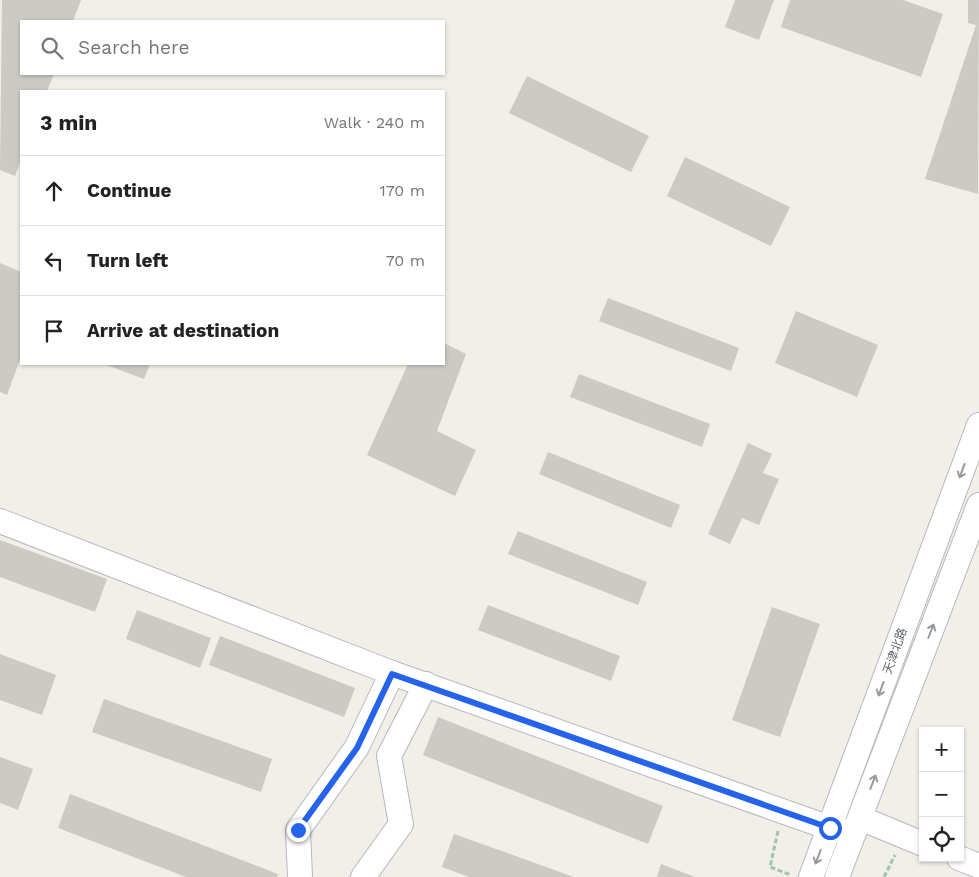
<!DOCTYPE html>
<html lang="en">
<head>
<meta charset="utf-8">
<style>
  body { margin:0; font-family:"Work Sans","Noto Sans SC",sans-serif; background:#f6f6f6; color:#222 }
  .controls { position:absolute; right:15px; bottom:15px; display:grid; overflow:hidden; border-radius:0px; box-shadow:0 1px 4px #0004 }
  .controls button { width:45px; height:45px; display:grid; place-items:center; padding:0; border:0; border-bottom:1px solid #e0e0e0; background:#fff; color:#222; font:25px sans-serif }
  .stop { position:absolute; width:15px; height:15px; margin:-11px; border:4px solid #2563eb; border-radius:50%; background:#fff }
  .stop.end { background:#2563eb; border-color:#fff; box-shadow:0 1px 5px #0008 }
  .list { margin:0; padding:0; list-style:none }
  h2 { display:flex; justify-content:space-between; align-items:center; height:65px; margin:0; padding:0 20px; font-size:21px }
  h2 small { font-size:16px; font-weight:400; color:#767676 }
  .list li { display:grid; grid-template-columns:32px 1fr auto; gap:15px; align-items:center; box-sizing:border-box; height:70px; padding:0 20px; border-top:1px solid #e0e0e0 }
  .list b { display:block; font-size:19px; white-space:nowrap }
  .list em { font-size:16px; font-style:normal; color:#767676 }
  .icon { flex:none; width:28px; height:28px; fill:none; stroke:currentColor; stroke-width:2; stroke-linecap:round; stroke-linejoin:round }
  .map { position:relative; flex:none; width:979px; height:877px; overflow:hidden }
  .search { position:absolute; background:#fff; box-shadow:0 1px 4px #0004; left:20px; top:20px; width:425px; height:55px; display:flex; align-items:center; gap:12px; box-sizing:border-box; padding:0 18px; border-radius:0px; color:#767676; font-size:19px }
  .panel { position:absolute; background:#fff; box-shadow:0 1px 4px #0004; left:20px; top:90px; width:425px; height:275px; border-radius:0px }
  .map>svg:first-child { display:block }
  .building { fill:#cccac5 }
  .lines { fill:none; stroke-linecap:round; stroke-linejoin:round }
  .minor-casing { stroke:#b5b8bc; stroke-width:26 }
  .path { stroke:#9cc7a9; stroke-width:3; stroke-dasharray:5 2.5; stroke-linecap:butt }
  .minor { stroke:#fff; stroke-width:24 }
  .oneway { stroke:#979a9d }
  .route { stroke:#2563eb; stroke-width:6 }
  .labels { text-anchor:middle; stroke-width:4; stroke-linejoin:round; paint-order:stroke }
  .street-label { font-size:12px; fill:#5f6368; stroke:#fff }
</style>
</head>
<body>
<div class="map">
<svg width="979" height="877" viewBox="0 0 979 877">
  <rect width="100%" height="100%" fill="#f1efe8"/>
  <g class="building">
    <polygon points="2,0 81,0 73,21 21,21 21,74 54,74 47,91 21,91 21,159 15,176 0,170"/>
    <polygon points="735,0 774,0 759,40 725,27"/>
    <polygon points="790,0 903,0 943,14 921,77 781,27"/>
    <polygon points="968,0 979,0 978,194 925,179 976,25 968,23"/>
    <polygon points="527,76 649,136 631,172 509,113"/>
    <polygon points="685,157 790,207 771,246 667,196"/>
    <polygon points="0,263 21,272 21,357 7,395 0,392"/>
    <polygon points="608,298 739,348 731,371 599,321"/>
    <polygon points="796,311 878,345 857,397 775,363"/>
    <polygon points="444,343 466,354 437,431 476,450 455,496 367,455 408,364 444,364"/>
    <polygon points="104,364 150,364 144,379"/>
    <polygon points="579,374 710,424 702,447 570,397"/>
    <polygon points="748,443 772,454 763,473 779,479 759,525 742,518 730,544 708,534"/>
    <polygon points="548,452 680,505 671,528 539,474"/>
    <polygon points="518,531 647,582 638,605 508,554"/>
    <polygon points="0,540 107,579 95,612 0,577"/>
    <polygon points="488,605 620,656 611,681 478,630"/>
    <polygon points="772,607 820,624 780,737 732,720"/>
    <polygon points="137,610 211,638 200,668 126,639"/>
    <polygon points="220,636 355,688 344,717 209,665"/>
    <polygon points="0,654 56,675 42,715 0,700"/>
    <polygon points="104,699 272,759 261,792 92,732"/>
    <polygon points="438,717 663,806 648,844 423,755"/>
    <polygon points="0,757 33,769 18,810 0,803"/>
    <polygon points="70,794 278,874 277,877 186,877 58,828"/>
    <polygon points="454,834 574,877 469,877 442,867"/>
    <polygon points="661,864 695,877 657,877"/>
  </g>
  <g class="lines">
    <g class="minor-casing">
      <g id="minor">
        <polyline points="0,521 392,673 830,828 854,833"/>
        <polyline points="860,818 923,844"/>
        <polyline points="959,858 979,866"/>
        <polyline points="300,877 298,830 357,747 392,673"/>
        <polyline points="363,877 401,824 389,756 426,684"/>
        <polyline points="811,877 979,425"/>
        <polyline points="837,877 979,505"/>
      </g>
    </g>
    <g class="path">
      <polyline points="778,831 770,867 791,875"/>
      <polyline points="884,877 895,855"/>
    </g>
    <use href="#minor" class="minor"/>
  </g>
  <defs><path id="oneway-shaft" d="M-6 0H5M1.5-3L5.5 0L1.5 3" fill="none" stroke-width="1.6" stroke-linecap="round" stroke-linejoin="round" transform="scale(1.25)"/></defs>
  <g class="oneway">
    <use href="#oneway-shaft" transform="translate(962 471) rotate(110)"/>
    <use href="#oneway-shaft" transform="translate(931 631) rotate(-69)"/>
    <use href="#oneway-shaft" transform="translate(881 689) rotate(110)"/>
    <use href="#oneway-shaft" transform="translate(873 782) rotate(-69)"/>
    <use href="#oneway-shaft" transform="translate(818 857) rotate(111)"/>
  </g>
  <g class="lines">
    <polyline class="route" points="298,830 357,748 392,674 830,828"/>
  </g>
  <g class="labels">
    <g class="street-label">
      <text transform="translate(895 651) rotate(-70)" y="4">天津北路</text>
    </g>
  </g>
</svg>
<div class="controls">
<button>+</button>
<button>−</button>
<button><svg class="icon" aria-label="locate" viewBox="0 0 24 24"><circle cx="12" cy="12" r="6"/><path d="M12 2v4M12 18v4M2 12h4M18 12h4"/></svg></button>
</div>
<div class="stop" style="left:830px;top:828px"></div>
<div class="stop end" style="left:298px;top:830px"></div>
<div class="search"><svg class="icon" aria-label="search" viewBox="0 0 24 24"><circle cx="10" cy="10" r="6"/><path d="M15 15l6 6"/></svg>Search here</div>
<section class="panel">
<h2>3 min<small>Walk · 240 m</small></h2>
<ul class="list">
<li><svg class="icon" aria-label="ahead" viewBox="0 0 24 24"><path d="M12 20V5M6 11l6-6 6 6"/></svg><div><b>Continue</b></div><em>170 m</em></li>
<li><svg class="icon" aria-label="left" viewBox="0 0 24 24"><path d="M17 20v-9H6M10 6l-5 5 5 5"/></svg><div><b>Turn left</b></div><em>70 m</em></li>
<li><svg class="icon" aria-label="arrive" viewBox="0 0 24 24"><path d="M6 21V4h12l-3 4 3 4H6"/></svg><div><b>Arrive at destination</b></div></li>
</ul>
</section>
</div>
</body>
</html>
